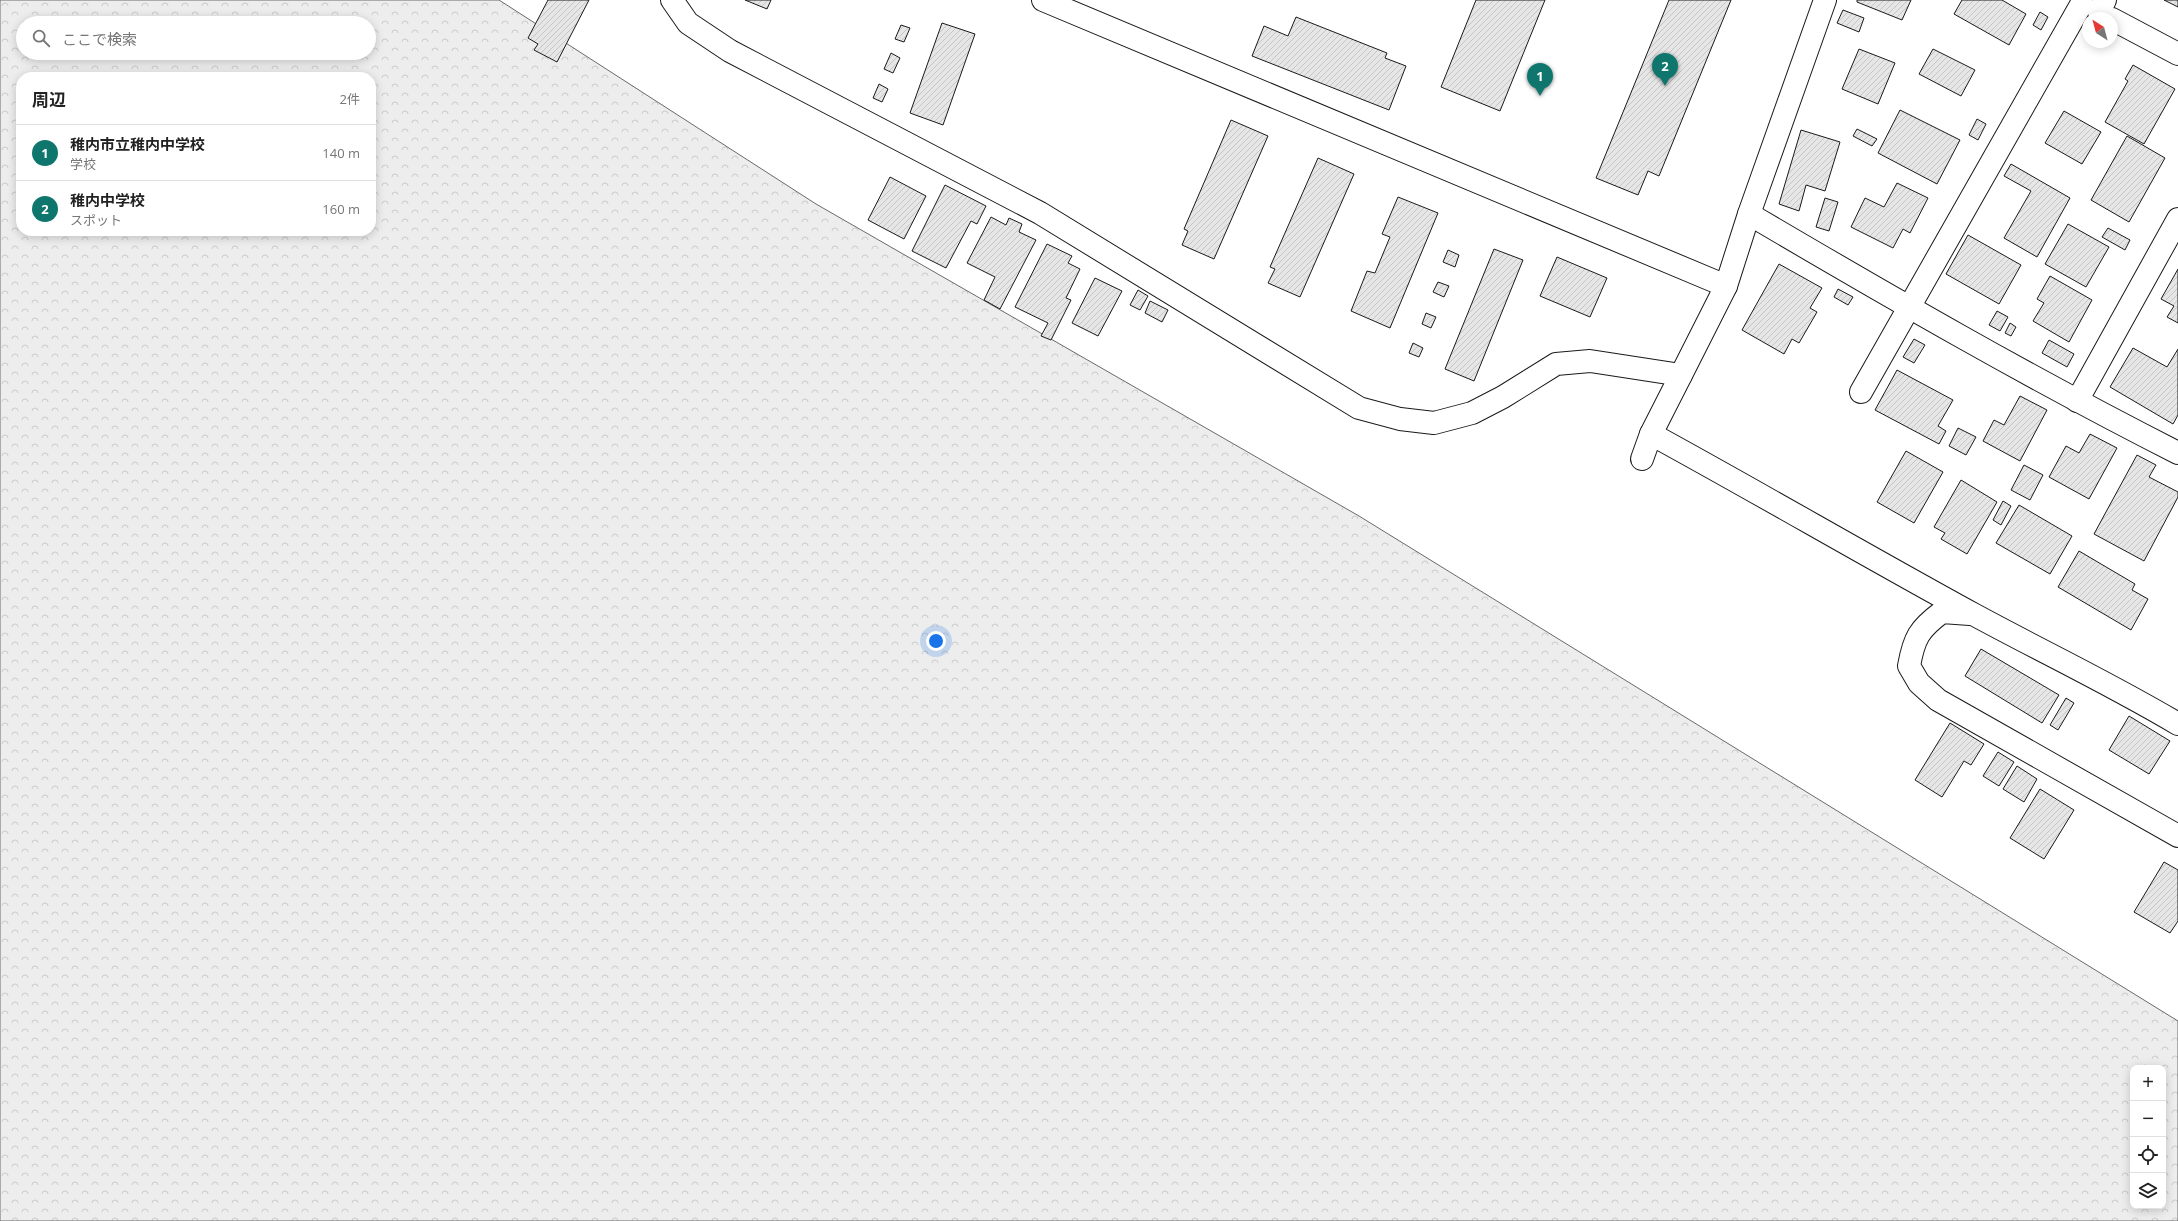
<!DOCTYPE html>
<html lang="ja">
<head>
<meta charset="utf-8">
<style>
  body { margin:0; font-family:"Open Sans","Noto Sans JP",sans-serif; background:#f2f2f2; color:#222 }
  .controls { position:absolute; right:12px; bottom:12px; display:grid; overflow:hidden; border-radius:8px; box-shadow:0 2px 10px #0003 }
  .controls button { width:36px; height:36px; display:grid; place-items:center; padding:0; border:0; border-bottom:1px solid #e0e0e0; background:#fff; color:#222; font:20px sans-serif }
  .compass { position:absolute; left:2082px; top:12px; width:36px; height:36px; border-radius:50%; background:#fff; box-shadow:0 2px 10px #0003; rotate:324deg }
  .you { position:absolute; left:936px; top:641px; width:14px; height:14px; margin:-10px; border:3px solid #fff; border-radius:50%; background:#1a73e8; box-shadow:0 0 0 6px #1a73e833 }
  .badge { display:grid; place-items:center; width:26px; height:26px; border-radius:50%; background:#0f766e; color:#fff; font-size:13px; font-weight:700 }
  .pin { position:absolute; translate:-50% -33px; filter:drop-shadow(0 1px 2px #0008) }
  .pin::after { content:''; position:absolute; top:21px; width:14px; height:12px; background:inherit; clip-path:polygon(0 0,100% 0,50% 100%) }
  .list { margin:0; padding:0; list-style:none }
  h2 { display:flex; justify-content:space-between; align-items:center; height:52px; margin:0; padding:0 16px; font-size:17px }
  h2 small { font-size:13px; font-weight:400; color:#767676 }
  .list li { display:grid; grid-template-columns:26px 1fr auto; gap:12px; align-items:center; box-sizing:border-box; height:56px; padding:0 16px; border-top:1px solid #e0e0e0 }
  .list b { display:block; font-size:15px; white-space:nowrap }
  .list p { margin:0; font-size:13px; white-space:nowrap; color:#767676 }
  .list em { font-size:13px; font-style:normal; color:#767676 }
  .icon { flex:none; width:22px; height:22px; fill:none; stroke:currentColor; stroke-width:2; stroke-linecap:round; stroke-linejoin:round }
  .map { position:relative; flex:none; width:2178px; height:1221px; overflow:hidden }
  .search { position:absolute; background:#fff; box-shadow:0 2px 10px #0003; left:16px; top:16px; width:360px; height:44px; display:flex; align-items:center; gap:10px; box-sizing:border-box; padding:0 14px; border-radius:22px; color:#767676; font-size:15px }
  .panel { position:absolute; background:#fff; box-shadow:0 2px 10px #0003; left:16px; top:72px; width:360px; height:164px; border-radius:16px }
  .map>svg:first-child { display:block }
  .forest { fill:url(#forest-crowns); stroke:#6a6a6a; fill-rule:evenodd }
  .building { fill:url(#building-hatch); stroke:#1a1a1a }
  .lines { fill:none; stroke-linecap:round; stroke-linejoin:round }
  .minor-casing { stroke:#1a1a1a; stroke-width:24 }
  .minor { stroke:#fff; stroke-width:22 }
</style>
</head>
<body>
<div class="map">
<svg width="2178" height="1221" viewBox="0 0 2178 1221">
  <defs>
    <pattern id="forest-crowns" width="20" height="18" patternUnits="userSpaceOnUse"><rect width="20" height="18" fill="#ededed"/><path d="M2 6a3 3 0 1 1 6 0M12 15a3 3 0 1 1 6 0" fill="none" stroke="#cbcbcb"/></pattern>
    <pattern id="building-hatch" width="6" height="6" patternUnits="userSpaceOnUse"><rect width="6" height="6" fill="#e6e6e6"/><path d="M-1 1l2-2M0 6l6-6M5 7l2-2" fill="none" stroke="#c5c5c5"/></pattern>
  </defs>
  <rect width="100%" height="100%" fill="#fff"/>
  <path class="forest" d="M0,0H499L816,204L1359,516L2178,1021V1221H0ZM23,23H369V53H23ZM21,77H371V231H21ZM2133,1068H2163V1206H2133Z"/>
  <g class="building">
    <polygon points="548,0 589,0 557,62 534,50 538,44 528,38"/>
    <polygon points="745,0 771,0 767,9"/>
    <polygon points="1476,0 1545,0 1500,111 1441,87"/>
    <polygon points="1669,0 1731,0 1659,176 1648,171 1638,195 1596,178"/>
    <polygon points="1857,0 1911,0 1902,20 1857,2"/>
    <polygon points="1962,0 2002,0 2026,14 2009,45 1954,14"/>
    <polygon points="2164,0 2178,0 2178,7"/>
    <polygon points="1843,10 1864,18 1859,32 1837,23"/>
    <polygon points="2040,12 2048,17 2041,30 2033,25"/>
    <polygon points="1296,17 1387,53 1385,58 1406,66 1389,110 1252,56 1264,26 1288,36"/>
    <polygon points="942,23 975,34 943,125 910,113"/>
    <polygon points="901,25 910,28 904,42 895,39"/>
    <polygon points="1859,49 1895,63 1878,104 1842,89"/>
    <polygon points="1933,49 1975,70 1961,96 1919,74"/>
    <polygon points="891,53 900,58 893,73 884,69"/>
    <polygon points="2133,65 2175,89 2144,144 2105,122 2128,81 2125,79"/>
    <polygon points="879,84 888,89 882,102 873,98"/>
    <polygon points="1900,110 1960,140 1937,184 1878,153"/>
    <polygon points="2064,111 2101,132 2082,164 2045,143"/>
    <polygon points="1977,119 1986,124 1978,140 1969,135"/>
    <polygon points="1231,120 1268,136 1214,259 1182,245 1188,231 1184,229"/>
    <polygon points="1857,129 1877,139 1872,146 1853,136"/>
    <polygon points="1801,130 1840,142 1825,191 1806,185 1799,211 1779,204"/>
    <polygon points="2127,136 2165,158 2129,222 2091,200"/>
    <polygon points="1318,158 1354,174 1300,297 1268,283 1275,269 1270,267"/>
    <polygon points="2011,164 2070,198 2037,257 2004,238 2031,191 2004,176"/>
    <polygon points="890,177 926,196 904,239 868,220"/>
    <polygon points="1897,183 1928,198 1910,233 1903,229 1893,248 1851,227 1865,198 1884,207"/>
    <polygon points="945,185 986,206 977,224 971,221 946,268 912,251"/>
    <polygon points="1398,197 1438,213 1390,328 1351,311 1367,271 1375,273 1390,237 1382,234"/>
    <polygon points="1825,198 1838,202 1829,231 1816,227"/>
    <polygon points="991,217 1006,225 1009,218 1022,224 1019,232 1036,240 1000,309 984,300 995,277 967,263"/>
    <polygon points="2068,224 2109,247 2086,287 2045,264"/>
    <polygon points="2108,228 2130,240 2125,250 2102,237"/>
    <polygon points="1968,235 2021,265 1999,304 1946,274"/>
    <polygon points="1047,244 1072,256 1068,263 1080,269 1066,298 1071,300 1051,340 1041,336 1048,323 1015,307"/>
    <polygon points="1494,249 1523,260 1474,381 1445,369"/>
    <polygon points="1448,250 1459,255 1455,267 1443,262"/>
    <polygon points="1557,257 1607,278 1590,317 1540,296"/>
    <polygon points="1779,264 1822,288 1810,308 1817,312 1799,343 1792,339 1784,354 1742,330"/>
    <polygon points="2178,269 2178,323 2167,317 2174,306 2161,299"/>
    <polygon points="2050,276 2092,300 2069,342 2033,321 2044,303 2037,299"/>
    <polygon points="1095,278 1122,291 1098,336 1072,323"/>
    <polygon points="1438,282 1449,286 1444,297 1433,292"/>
    <polygon points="1838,289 1853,297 1848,305 1834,297"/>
    <polygon points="1138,290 1148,296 1140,310 1130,305"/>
    <polygon points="1150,301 1168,310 1162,322 1145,313"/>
    <polygon points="1997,311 2008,317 2000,331 1989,325"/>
    <polygon points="1426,313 1436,317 1431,328 1422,324"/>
    <polygon points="2010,323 2016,327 2011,336 2005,333"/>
    <polygon points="1914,339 1925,345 1914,363 1903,357"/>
    <polygon points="2049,340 2074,354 2067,367 2042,353"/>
    <polygon points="1413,343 1423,348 1419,357 1409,353"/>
    <polygon points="2133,348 2167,367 2178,349 2178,415 2173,424 2110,387"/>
    <polygon points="1897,370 1953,400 1938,426 1946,431 1939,444 1875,410"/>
    <polygon points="2020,396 2047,410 2020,461 1983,441 1994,420 2004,425"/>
    <polygon points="1958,428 1976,437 1966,455 1949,446"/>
    <polygon points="2090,434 2117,448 2089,499 2049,477 2066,446 2079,453"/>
    <polygon points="1906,451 1943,472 1914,523 1877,502"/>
    <polygon points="2137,455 2156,465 2149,477 2178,492 2178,497 2144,561 2094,534"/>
    <polygon points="2024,465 2043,475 2030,500 2011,490"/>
    <polygon points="1961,480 1997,502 1967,554 1941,539 1945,533 1934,527"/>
    <polygon points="2003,501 2011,506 2001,525 1993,520"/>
    <polygon points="2019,505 2072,536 2050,574 1996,543"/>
    <polygon points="2079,551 2135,584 2132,590 2148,599 2131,630 2058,587"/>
    <polygon points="1981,649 2059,695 2042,723 1965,676"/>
    <polygon points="2066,698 2074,703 2058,730 2050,725"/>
    <polygon points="2129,716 2170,741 2149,774 2109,750"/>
    <polygon points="1950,723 1984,744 1971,765 1964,761 1942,797 1915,780"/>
    <polygon points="1998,752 2014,762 1999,786 1983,776"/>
    <polygon points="2017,766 2037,779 2024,802 2003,789"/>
    <polygon points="2040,789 2074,810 2044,859 2010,838"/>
    <polygon points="2164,862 2178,870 2178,921 2170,933 2134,912"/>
  </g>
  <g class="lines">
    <g class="minor-casing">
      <g id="minor">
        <polyline points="672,0 688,23 730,51 1040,213 1359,408 1400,419 1434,423 1472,413 1503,397 1556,364 1590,361 1681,375 1726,286 1749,214 1825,0"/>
        <polyline points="1043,0 1726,286"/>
        <polyline points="2099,12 2105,0"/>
        <polyline points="2112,19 2178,54"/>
        <path d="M1749,214C1890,297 2032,379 2178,453"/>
        <polyline points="1861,392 2082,3"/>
        <polyline points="2077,401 2178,219"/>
        <path d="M1651,434C1759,493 1865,555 1973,614C2041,651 2111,684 2178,724"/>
        <polyline points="1642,459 1651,434 1681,375"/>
        <path d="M1970,614L1942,612C1919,629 1914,638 1909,666L1919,683L1938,700L2178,836"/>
      </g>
    </g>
    <use href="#minor" class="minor"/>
  </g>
</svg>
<div class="controls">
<button>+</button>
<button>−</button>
<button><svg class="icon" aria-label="locate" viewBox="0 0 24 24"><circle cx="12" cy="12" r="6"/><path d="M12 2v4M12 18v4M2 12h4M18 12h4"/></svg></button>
<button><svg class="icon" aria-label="layers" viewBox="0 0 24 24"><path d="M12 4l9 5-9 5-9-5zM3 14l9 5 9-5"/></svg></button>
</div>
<svg class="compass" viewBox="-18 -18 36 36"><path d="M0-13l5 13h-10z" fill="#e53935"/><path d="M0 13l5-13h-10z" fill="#767676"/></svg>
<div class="you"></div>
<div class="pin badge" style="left:1540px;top:96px">1</div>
<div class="pin badge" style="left:1665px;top:86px">2</div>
<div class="search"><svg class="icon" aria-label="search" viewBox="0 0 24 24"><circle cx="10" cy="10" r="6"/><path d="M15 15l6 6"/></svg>ここで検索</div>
<section class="panel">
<h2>周辺<small>2件</small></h2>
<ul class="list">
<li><span class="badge">1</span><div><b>稚内市立稚内中学校</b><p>学校</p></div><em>140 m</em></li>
<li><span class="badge">2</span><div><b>稚内中学校</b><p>スポット</p></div><em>160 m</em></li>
</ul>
</section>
</div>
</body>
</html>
